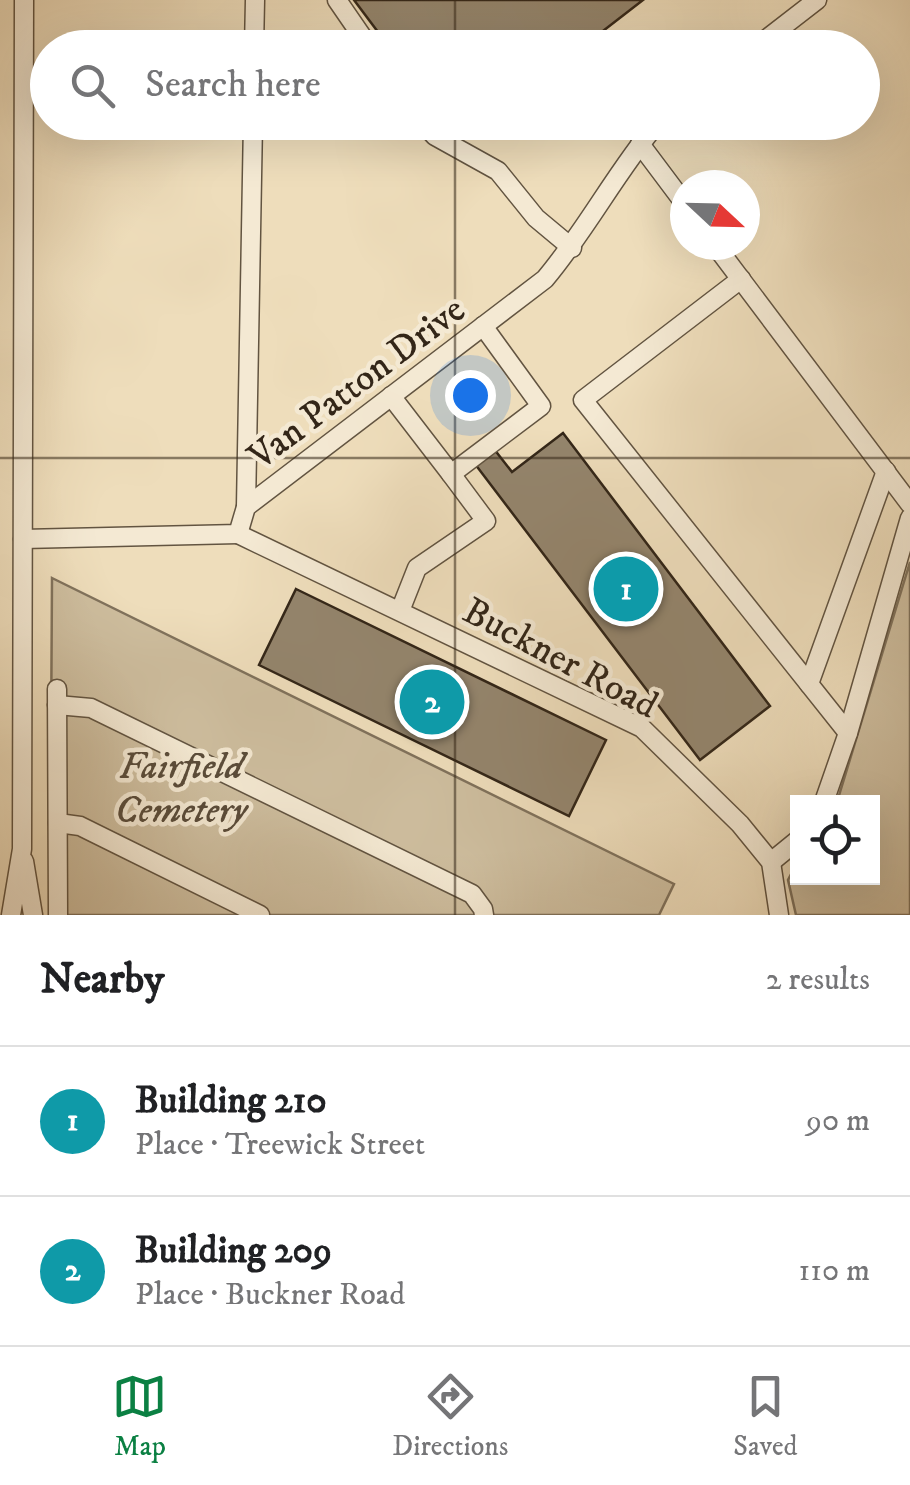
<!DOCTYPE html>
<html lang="en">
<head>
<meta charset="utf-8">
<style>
  body { margin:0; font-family:"IM FELL DW Pica",serif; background:#f6f6f6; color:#202124 }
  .controls { position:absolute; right:30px; bottom:30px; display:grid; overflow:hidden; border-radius:0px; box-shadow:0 10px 40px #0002 }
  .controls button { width:90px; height:90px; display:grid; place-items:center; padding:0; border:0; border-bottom:2px solid #e0e0e0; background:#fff; color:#202124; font:50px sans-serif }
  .compass { position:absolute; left:670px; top:170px; width:90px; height:90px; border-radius:50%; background:#fff; box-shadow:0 10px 40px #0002; rotate:112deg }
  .you { position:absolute; left:470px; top:395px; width:35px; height:35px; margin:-25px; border:8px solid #fff; border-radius:50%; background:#1a73e8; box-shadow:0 0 0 15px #1a73e833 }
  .badge { display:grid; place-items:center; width:65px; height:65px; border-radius:50%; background:#0b8043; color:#fff; font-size:32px; font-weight:700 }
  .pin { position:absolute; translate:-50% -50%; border:5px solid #fff; box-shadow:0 2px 10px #0006 }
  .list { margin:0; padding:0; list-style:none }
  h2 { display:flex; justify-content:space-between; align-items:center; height:130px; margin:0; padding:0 40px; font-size:42px }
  h2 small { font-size:32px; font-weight:400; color:#757577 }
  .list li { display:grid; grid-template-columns:65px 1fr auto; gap:30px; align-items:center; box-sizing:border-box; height:150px; padding:0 40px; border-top:2px solid #e0e0e0 }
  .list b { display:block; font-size:38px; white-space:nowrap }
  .list p { margin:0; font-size:32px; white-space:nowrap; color:#757577 }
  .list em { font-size:32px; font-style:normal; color:#757577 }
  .icon { flex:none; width:55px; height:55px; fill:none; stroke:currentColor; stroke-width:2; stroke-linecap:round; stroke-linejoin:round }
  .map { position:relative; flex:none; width:910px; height:915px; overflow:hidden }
  .search { position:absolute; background:#fff; box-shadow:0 10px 40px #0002; left:30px; right:30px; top:30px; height:110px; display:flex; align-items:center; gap:25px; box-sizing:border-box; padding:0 35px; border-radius:55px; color:#757577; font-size:38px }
  .sheet { height:430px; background:#fff }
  nav { display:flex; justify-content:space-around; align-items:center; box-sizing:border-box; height:140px; border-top:2px solid #e0e0e0; background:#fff; font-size:28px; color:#757577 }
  nav a { display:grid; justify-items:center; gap:5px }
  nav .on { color:#0b8043 }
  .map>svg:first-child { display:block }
  .green { fill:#cebe9f; stroke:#80725c; stroke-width:2.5 }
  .building { fill:#94856d; stroke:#332618; stroke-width:2.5 }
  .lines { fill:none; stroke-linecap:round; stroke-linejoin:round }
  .minor-casing { stroke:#625441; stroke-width:21 }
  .minor { stroke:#f4e9d3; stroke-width:18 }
  .grid { fill:none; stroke:#332618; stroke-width:2.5; stroke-opacity:0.55 }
  .labels { text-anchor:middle; stroke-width:9; stroke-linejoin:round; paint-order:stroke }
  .street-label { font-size:38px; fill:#332618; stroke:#f4e9d3 }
  .park-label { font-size:38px; font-style:italic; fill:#5a4c3a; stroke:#f4e9d3 }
</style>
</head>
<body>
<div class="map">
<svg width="910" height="915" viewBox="0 0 910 915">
  <rect width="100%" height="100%" fill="#edb"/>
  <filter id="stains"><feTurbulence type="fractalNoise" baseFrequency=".002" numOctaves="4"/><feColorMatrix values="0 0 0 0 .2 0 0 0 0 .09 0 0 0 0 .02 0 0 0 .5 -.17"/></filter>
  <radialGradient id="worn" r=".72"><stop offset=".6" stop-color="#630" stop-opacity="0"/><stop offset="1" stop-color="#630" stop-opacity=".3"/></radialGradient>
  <g class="green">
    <polygon points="910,562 910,915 796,915 788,880 797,863 798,878 872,878 872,802 837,802"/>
    <polygon points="52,578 674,884 659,915 50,915"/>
  </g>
  <g class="building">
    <polygon points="354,0 643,0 581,48 390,48"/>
    <polygon points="563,433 770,706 700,760 475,464 494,449 512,472"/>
    <polygon points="296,589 606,740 569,816 259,665"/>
  </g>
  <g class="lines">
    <g class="minor-casing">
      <g id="minor">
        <polyline points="337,0 370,48"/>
        <polyline points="254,48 255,0"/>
        <polyline points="755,48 817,0"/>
        <polyline points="422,122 435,136 498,171 536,218 572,248"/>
        <polyline points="640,144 685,204"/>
        <polyline points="715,245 910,504"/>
        <polyline points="741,279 583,400 848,733"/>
        <polyline points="391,396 451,474 541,406 483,326"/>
        <polyline points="246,507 253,122"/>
        <polyline points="238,534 642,728 740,824 771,862 779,915"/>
        <path d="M23,539L238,534L246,507L545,279C587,229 616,172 658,122"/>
        <polyline points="400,611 417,568 486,521 451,474"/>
        <polyline points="809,684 886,471"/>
        <polyline points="57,689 58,915"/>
        <polyline points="57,705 91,708 472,894 483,909 484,915"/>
        <polyline points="824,802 848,733 910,518"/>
        <polyline points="58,823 80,826 260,915"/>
        <polyline points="24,861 33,915"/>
        <polyline points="771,862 798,840"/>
        <polyline points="11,915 22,849 24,0"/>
      </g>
    </g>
    <use href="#minor" class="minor"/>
  </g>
  <path class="grid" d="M455,0V48M455,122V915M0,458H910"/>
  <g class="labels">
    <g class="street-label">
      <text transform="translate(356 382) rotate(-37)" y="13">Van Patton Drive</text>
      <text transform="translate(561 657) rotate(28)" y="13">Buckner Road</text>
    </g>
    <g class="park-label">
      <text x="181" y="778">Fairfield<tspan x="181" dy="44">Cemetery</tspan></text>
    </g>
  </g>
  <rect width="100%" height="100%" filter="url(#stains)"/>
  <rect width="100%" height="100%" fill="url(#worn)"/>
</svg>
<div class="controls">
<button><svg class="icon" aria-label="locate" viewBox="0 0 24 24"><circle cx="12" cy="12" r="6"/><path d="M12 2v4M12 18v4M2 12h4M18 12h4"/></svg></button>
</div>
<svg class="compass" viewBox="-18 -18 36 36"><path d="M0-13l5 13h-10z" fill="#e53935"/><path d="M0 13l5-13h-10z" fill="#757577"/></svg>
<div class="you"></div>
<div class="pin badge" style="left:626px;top:589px;background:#0f9aa8">1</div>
<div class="pin badge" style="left:432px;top:702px;background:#0f9aa8">2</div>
<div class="search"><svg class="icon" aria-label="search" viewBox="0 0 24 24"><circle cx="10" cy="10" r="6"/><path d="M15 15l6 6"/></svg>Search here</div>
</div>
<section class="sheet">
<h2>Nearby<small>2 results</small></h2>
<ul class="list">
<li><span class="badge" style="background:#0f9aa8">1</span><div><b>Building 210</b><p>Place · Treewick Street</p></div><em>90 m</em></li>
<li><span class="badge" style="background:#0f9aa8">2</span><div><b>Building 209</b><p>Place · Buckner Road</p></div><em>110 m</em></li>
</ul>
</section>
<nav>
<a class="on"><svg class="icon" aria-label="map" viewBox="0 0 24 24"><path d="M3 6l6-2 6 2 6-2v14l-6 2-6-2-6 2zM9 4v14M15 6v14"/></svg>Map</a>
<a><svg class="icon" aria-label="directions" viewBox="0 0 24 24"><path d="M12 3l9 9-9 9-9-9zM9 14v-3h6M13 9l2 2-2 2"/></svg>Directions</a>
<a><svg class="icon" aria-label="saved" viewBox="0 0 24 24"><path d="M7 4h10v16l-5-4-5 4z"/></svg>Saved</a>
</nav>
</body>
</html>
